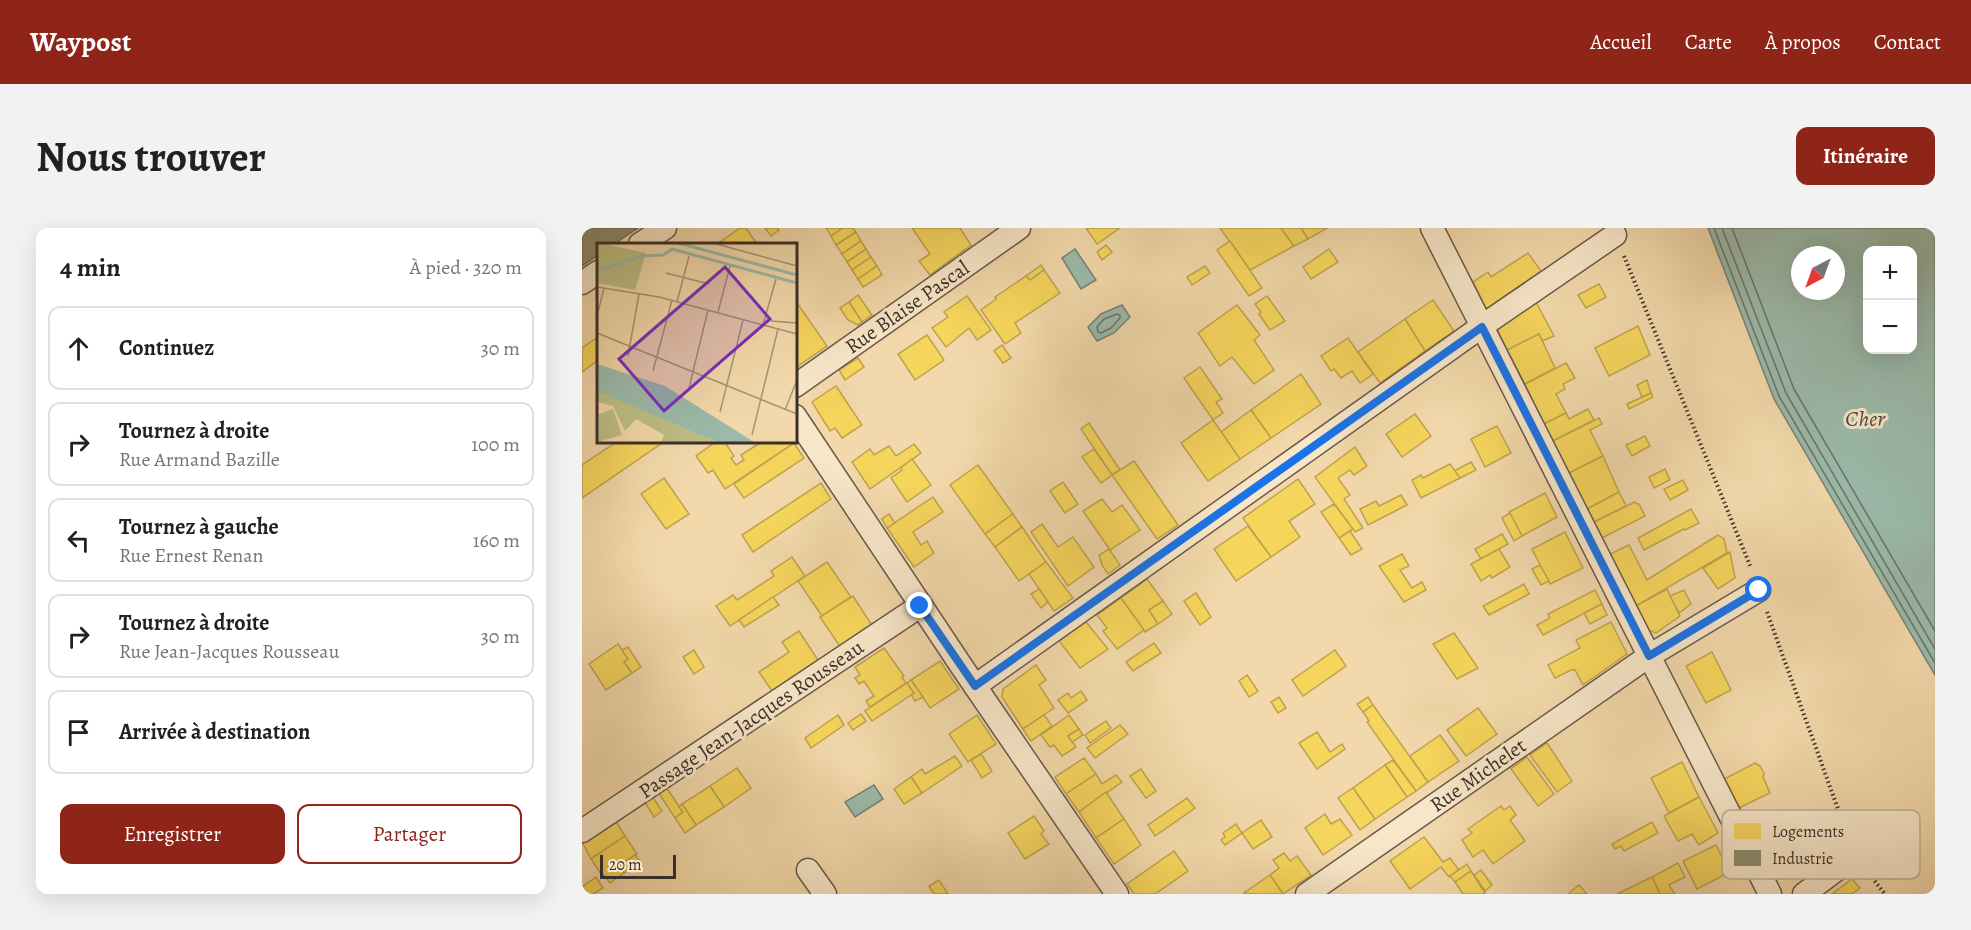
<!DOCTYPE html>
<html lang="fr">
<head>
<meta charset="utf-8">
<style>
  body { margin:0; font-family:Alegreya,serif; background:#f2f2f2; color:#202124 }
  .controls { position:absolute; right:18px; top:18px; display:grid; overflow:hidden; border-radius:12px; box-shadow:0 6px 24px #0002 }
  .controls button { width:54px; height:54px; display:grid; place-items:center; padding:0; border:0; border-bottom:2px solid #e0e0e0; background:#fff; color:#202124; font:30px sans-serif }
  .compass { position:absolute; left:1209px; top:18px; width:54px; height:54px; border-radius:50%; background:#fff; box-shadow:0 6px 24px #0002; rotate:221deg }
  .scale { position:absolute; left:18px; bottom:15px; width:76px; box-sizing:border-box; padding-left:6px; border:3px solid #3b2f29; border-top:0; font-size:16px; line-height:21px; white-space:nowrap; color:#3b2f29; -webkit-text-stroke:4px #f7e6c8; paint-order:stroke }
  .stop { position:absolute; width:18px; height:18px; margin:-14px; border:4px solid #1a73e8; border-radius:50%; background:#fff }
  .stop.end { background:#1a73e8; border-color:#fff; box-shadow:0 2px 6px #0008 }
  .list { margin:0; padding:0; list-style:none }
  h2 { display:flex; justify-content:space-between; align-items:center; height:78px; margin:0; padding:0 24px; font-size:26px }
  h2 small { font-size:20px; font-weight:400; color:#757577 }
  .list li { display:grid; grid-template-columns:39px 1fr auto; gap:18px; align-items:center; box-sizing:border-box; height:84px; margin:0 12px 12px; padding:0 12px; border:2px solid #e0e0e0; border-radius:12px }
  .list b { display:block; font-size:22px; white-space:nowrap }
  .list p { margin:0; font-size:20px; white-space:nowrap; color:#757577 }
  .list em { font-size:20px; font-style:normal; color:#757577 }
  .actions { display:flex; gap:12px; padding:18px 24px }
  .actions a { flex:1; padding:14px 0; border:2px solid #8f2418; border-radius:12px; text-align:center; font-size:21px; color:#8f2418 }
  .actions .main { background:#8f2418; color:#fff }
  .icon { flex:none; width:33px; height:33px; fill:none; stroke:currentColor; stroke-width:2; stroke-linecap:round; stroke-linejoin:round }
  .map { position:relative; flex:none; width:1353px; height:666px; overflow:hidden; border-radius:12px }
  header { display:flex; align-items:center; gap:36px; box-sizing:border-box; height:84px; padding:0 30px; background:#8f2418; color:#fff }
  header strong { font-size:28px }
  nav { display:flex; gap:33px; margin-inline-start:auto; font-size:21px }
  .intro { display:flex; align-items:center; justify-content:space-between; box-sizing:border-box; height:144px; padding:0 36px }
  h1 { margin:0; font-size:42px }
  .button { padding:15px 27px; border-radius:12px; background:#8f2418; color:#fff; font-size:21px; font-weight:700 }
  main { display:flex; gap:36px; padding:0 36px }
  aside { flex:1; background:#fff; border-radius:12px; box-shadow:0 6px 24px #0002 }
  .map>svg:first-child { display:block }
  .water { fill:#9bbaaa; stroke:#758276; stroke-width:1.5; fill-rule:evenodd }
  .homes { fill:#f6d55c; stroke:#bea34d; stroke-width:1.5 }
  .industry { fill:#8c8c6e; stroke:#747059; stroke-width:1.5 }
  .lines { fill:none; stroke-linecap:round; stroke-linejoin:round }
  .shore { stroke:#6b746a; stroke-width:1.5 }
  .minor-casing { stroke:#695949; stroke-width:25 }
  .path { stroke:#3b2f29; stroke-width:4; stroke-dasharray:1.5 3; stroke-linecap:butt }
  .minor { stroke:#f7e6c8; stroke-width:22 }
  .route { stroke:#1a73e8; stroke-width:8 }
  .labels { text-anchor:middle; stroke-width:6; stroke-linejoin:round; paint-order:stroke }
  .street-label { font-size:21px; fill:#3b2f29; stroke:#f7e6c8 }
  .water-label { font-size:22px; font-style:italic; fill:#4e4b43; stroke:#f7e6c8 }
  .inset-river { fill:none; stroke:#9bbaaa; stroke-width:3 }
  .inset-road { fill:none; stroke:#a99476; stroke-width:1.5 }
  .view { fill:#7b2cbf; fill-opacity:0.15; stroke:#7b2cbf; stroke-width:3 }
  .inset-edge { fill:none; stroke:#3b2f29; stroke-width:3 }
  .key { fill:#f7e6c8; stroke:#bfaf98; stroke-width:1.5 }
  .key-label { font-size:16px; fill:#3b2f29 }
</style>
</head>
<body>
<header>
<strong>Waypost</strong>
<nav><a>Accueil</a><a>Carte</a><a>À propos</a><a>Contact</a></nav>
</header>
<div class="intro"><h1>Nous trouver</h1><a class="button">Itinéraire</a></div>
<main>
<aside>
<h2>4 min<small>À pied · 320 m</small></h2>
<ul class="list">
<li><svg class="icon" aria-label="ahead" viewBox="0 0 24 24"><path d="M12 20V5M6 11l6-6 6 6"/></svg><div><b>Continuez</b></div><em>30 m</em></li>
<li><svg class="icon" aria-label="right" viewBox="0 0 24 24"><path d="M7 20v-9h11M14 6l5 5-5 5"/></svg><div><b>Tournez à droite</b><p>Rue Armand Bazille</p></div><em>100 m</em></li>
<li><svg class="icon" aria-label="left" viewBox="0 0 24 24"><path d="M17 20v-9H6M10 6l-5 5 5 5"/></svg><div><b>Tournez à gauche</b><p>Rue Ernest Renan</p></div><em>160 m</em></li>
<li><svg class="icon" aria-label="right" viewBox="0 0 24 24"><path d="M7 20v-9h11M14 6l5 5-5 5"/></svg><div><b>Tournez à droite</b><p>Rue Jean-Jacques Rousseau</p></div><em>30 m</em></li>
<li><svg class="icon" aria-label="arrive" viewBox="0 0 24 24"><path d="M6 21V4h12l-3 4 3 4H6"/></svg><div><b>Arrivée à destination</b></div></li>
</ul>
<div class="actions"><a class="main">Enregistrer</a><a>Partager</a></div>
</aside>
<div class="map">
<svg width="1353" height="666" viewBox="0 0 1353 666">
  <rect width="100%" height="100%" fill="#f2d8aa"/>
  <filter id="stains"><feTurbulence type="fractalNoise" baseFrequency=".00333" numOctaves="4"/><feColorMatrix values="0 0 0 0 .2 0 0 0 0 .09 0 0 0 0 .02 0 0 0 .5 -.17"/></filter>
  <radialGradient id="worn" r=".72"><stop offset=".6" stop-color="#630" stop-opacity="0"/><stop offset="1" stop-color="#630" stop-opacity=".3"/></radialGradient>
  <g class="water">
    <path d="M1126,0H1353V447L1192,171ZM1330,22V122H1286V22ZM1218,27H1254V63H1218Z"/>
    <polygon points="493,21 514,52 499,61 480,30"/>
    <polygon points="540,77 548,89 532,105 515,113 506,99 519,86"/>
    <polygon points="292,557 301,571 273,589 263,574"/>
  </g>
  <g class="homes">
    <polygon points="158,0 164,0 175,16 135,16"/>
    <polygon points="183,0 195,0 197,2 189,8"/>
    <polygon points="244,0 261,0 249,8"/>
    <polygon points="261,0 271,0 274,4 254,17 249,8"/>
    <polygon points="330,0 378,0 389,17 348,47 337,33 348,26"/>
    <polygon points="504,0 538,0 515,16"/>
    <polygon points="638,0 699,0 712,18 668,42"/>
    <polygon points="699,0 719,0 726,11 712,18"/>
    <polygon points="719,0 745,0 726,11"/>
    <polygon points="274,4 279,13 260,26 254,17"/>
    <polygon points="279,13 284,21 265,34 260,26"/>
    <polygon points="648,13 680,60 667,68 635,22"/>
    <polygon points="524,17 530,24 520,32 515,24"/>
    <polygon points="284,21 289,29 270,42 265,34"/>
    <polygon points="747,21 756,34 729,51 721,39"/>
    <polygon points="946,25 959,43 904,81 891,54 906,44 909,49"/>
    <polygon points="289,29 295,38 276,51 270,42"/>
    <polygon points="459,37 462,42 448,52 444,48"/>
    <polygon points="295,38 300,47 281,59 276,51"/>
    <polygon points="623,38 628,45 610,57 605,49"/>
    <polygon points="462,42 478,65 433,95 439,105 423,116 399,82 414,71 413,69 444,48 448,52"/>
    <polygon points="1017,56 1024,69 1004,80 996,67"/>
    <polygon points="276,67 290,87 280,94 267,74"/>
    <polygon points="385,68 409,102 395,112 387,100 364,119 350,100 366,89 362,84"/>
    <polygon points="685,68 703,93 688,102 677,86 679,84 673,76"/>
    <polygon points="213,72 245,118 213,140"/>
    <polygon points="851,72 872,103 843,123 823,91"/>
    <polygon points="267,74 280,94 276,97 266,92 258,80"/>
    <polygon points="954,74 972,108 960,113 957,106 925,122 915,101"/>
    <polygon points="655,77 678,107 672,112 692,142 672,156 650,129 638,138 616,105"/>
    <polygon points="823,91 843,123 798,155 776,124"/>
    <polygon points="1056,98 1068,127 1027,148 1013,120"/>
    <polygon points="957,106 973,140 943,156 925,122"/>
    <polygon points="345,107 362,132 333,152 316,126"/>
    <polygon points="16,109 16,132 0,144 0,120"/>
    <polygon points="766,110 791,146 778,155 770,143 759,150 752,141 749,143 739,128"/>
    <polygon points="420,117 429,130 421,135 412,123"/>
    <polygon points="276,130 282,139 263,152 257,142"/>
    <polygon points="984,135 993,150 981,156 983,161 974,166 984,185 962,196 943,156"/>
    <polygon points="618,139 640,171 634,174 641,185 631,192 602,150"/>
    <polygon points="719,146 739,176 689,210 669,182"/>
    <polygon points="1065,152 1069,165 1060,169 1055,157"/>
    <polygon points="254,158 280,197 260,210 253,200 248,203 230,174"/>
    <polygon points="1069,165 1071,169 1047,181 1045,176"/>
    <polygon points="1006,181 1012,192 971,213 962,196 984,185 987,191"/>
    <polygon points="669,182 689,210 658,231 639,204"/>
    <polygon points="833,186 849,208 820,229 804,206"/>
    <polygon points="1017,190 1020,196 1008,202 1021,228 987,245 971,213"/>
    <polygon points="631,192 658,231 626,253 599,215"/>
    <polygon points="507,195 538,242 530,247 499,201"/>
    <polygon points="915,198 929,225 903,239 889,211"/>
    <polygon points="1063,208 1068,218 1050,228 1044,217"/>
    <polygon points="36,213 83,213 0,270 0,237"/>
    <polygon points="135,213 142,213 152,228 149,230 154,237 162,232 159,227 181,213 211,213 212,215 143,261 131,242 126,245 114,228"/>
    <polygon points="212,215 222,230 162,270 152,256"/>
    <polygon points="332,216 339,225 288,261 270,234 288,221 292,227 307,218 314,228"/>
    <polygon points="773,219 785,238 772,247 768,242 756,250 768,267 762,271 781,300 773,304 733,249"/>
    <polygon points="512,221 530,247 519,255 500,229"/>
    <polygon points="1021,228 1037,264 1005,281 987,245"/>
    <polygon points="330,231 349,257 325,274 309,250 320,242 319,240"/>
    <polygon points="552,233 596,297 575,311 530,247"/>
    <polygon points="889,234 894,242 878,250 872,243"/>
    <polygon points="868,236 878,250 839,270 830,252 839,247 841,250"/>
    <polygon points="396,237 431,286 403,306 368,257"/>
    <polygon points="1083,241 1088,252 1072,260 1067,249"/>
    <polygon points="82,250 107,286 84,301 59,266"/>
    <polygon points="716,251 733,276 707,293 718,309 689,329 661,290"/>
    <polygon points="1101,252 1106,262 1088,272 1082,261"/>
    <polygon points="481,254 496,276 483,285 468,263"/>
    <polygon points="239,255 249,271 171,324 160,307"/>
    <polygon points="1037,264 1044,278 1012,294 1005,281"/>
    <polygon points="963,265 975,289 940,308 927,284"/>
    <polygon points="819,267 825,277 786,297 778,281 794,273 797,278"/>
    <polygon points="351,269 361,284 331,304 339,317 345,313 352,325 332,339 305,300"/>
    <polygon points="520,271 530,284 540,277 558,302 528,322 501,283"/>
    <polygon points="1053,274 1055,276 1057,276 1063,288 1020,310 1012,294"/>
    <polygon points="752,276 771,301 757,310 739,284"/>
    <polygon points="1109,281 1117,295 1103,302 1102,301 1062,322 1056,310"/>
    <polygon points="928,285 940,308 932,313 920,290"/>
    <polygon points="307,286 313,295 305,300 300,291"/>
    <polygon points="431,286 440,299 413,319 403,306"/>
    <polygon points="460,296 476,319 491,309 512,339 486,358 449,304"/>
    <polygon points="666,298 689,329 654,353 632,321"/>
    <polygon points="440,299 464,334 437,353 413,319"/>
    <polygon points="768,303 780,321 769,327 757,310"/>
    <polygon points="983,304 1001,340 968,356 950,321"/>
    <polygon points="920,306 926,316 899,331 893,321"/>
    <polygon points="1136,307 1142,311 1145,325 1054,378 1028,326 1047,317 1065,352"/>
    <polygon points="527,321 538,337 526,346 520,337 517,327"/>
    <polygon points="917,321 928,339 910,350 908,347 899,353 889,336"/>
    <polygon points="1148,324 1153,350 1136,361 1121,340"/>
    <polygon points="820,326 827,338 818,342 830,360 840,354 844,362 822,374 797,338"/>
    <polygon points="210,329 223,348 148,398 134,378 151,367 155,372 192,348 189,343"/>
    <polygon points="245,334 269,369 240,388 216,353"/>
    <polygon points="464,334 491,370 472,383 447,346"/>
    <polygon points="958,337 967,353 959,357 950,341"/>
    <polygon points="565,351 581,373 567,382 576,396 563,404 539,370"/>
    <polygon points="942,356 947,366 907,387 901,378"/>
    <polygon points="457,361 466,374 459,380 449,366"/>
    <polygon points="1085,361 1098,388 1074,405 1066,402 1054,378"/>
    <polygon points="1013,362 1020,376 961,407 955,397 968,390 966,386"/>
    <polygon points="1102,362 1109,376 1097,385 1088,368"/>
    <polygon points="614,365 629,389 618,397 602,373"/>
    <polygon points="271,368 291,399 259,420 238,389"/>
    <polygon points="191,369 197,377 162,399 157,392"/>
    <polygon points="539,370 562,402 535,421 521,403 525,400 515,387"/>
    <polygon points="581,373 590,386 576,396 567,382"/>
    <polygon points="1020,376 1025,387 1008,396 1002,385"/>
    <polygon points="504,394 526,421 498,440 477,413"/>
    <polygon points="1029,394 1045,426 1001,457 993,442 989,442 973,450 966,437 998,420 994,412"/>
    <polygon points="217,403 236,432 190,463 177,444 207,424 200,414"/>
    <polygon points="872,405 896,440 875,451 851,416"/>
    <polygon points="572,415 579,425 551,443 544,434"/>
    <polygon points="36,416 46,431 42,434 50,445 24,462 7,436"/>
    <polygon points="46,419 59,439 50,445 42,434 46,431 40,422"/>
    <polygon points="302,420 322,448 320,449 324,455 288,479 284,473 292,468 282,453 277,456 273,450 278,447 273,439"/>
    <polygon points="112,422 122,439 112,446 101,429"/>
    <polygon points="753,422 764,438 721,468 710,452"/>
    <polygon points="1130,424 1149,462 1124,475 1104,438"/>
    <polygon points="358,433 377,461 348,480 329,452"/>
    <polygon points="454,437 464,452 457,457 472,480 441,501 420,469 421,461"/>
    <polygon points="665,447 676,463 667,469 657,453"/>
    <polygon points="329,452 341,469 333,473 329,466 332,465 325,455"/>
    <polygon points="325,455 332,465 290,493 283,483"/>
    <polygon points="499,463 505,472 486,485 476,472 486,465 489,470"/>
    <polygon points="697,469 704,480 696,485 689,474"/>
    <polygon points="786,469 791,477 781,484 775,476"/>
    <polygon points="791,477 846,554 834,563 785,494 787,493 781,484"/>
    <polygon points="896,480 915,506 884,528 865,502"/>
    <polygon points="279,486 284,493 271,502 266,495"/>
    <polygon points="256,487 262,497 229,520 223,510"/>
    <polygon points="395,487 414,516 386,534 367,506"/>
    <polygon points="462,487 470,498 449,513 441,501"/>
    <polygon points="487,487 497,501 486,508 494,519 480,528 472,517 468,519 459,507"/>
    <polygon points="524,493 529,500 508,515 503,507"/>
    <polygon points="538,497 546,506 513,530 505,520"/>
    <polygon points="497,501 501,507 490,514 486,508"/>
    <polygon points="735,504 748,524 760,516 763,521 735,541 717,515"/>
    <polygon points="858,507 877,533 846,554 828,528"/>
    <polygon points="965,515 990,553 975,564 948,527"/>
    <polygon points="399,526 410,543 400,550 389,532"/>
    <polygon points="373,528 380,538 340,565 329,549 340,541 343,546"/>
    <polygon points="945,529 972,566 956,578 929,541"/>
    <polygon points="502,530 514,546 484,566 473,549"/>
    <polygon points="811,532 834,563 825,569 803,537"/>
    <polygon points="1100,534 1117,569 1087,585 1069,550"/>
    <polygon points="1173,535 1178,538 1182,545 1181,549 1188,565 1157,580 1142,551"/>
    <polygon points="803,537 825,569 793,591 771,560"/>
    <polygon points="155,540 169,560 142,579 128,558"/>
    <polygon points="559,541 574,563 564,570 548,548"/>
    <polygon points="514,546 520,556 534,547 540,554 497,584 484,566"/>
    <polygon points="329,549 340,565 322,576 312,561"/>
    <polygon points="128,558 142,579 114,597 100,576"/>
    <polygon points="84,559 101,584 93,590 76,564"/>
    <polygon points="771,560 793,591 778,602 756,570"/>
    <polygon points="524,564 542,591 514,610 497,584"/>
    <polygon points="70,568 80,583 72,589 62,573"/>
    <polygon points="1117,569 1136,605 1117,617 1110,606 1096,613 1082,588"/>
    <polygon points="605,570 613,580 573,608 566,597"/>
    <polygon points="100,576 114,597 103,605 93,590 101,584 97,579"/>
    <polygon points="919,578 922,582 928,578 934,587 928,592 943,613 911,636 901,622 891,629 880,612 890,605 886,601"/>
    <polygon points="743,586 749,596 758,591 770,607 741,627 723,600"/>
    <polygon points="452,588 462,603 459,606 467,616 443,631 426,605"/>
    <polygon points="542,591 559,617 532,636 514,610"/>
    <polygon points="33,592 43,608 9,631 0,614"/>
    <polygon points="679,592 690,609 671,621 660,605"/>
    <polygon points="1070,594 1076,605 1042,623 1039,618 1033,621 1030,616"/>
    <polygon points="654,596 660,605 643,617 639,612 643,609 641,605"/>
    <polygon points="43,608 55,626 38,637 42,645 28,655 22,647 21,649 9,631"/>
    <polygon points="842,609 861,634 868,630 877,642 867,649 859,639 828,661 808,633"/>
    <polygon points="1134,617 1148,644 1115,661 1101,633"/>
    <polygon points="592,623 606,643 573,666 552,666 545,656"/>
    <polygon points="702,625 708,633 715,628 729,647 701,666 688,647 697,640 691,632"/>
    <polygon points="53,627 59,634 42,645 38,637"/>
    <polygon points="1096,635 1103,649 1087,657 1093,666 1078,666 1070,649"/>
    <polygon points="885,636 889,643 873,654 868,648"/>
    <polygon points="899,642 910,657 903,663 892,647"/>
    <polygon points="889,643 903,665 901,666 881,666 873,654"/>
    <polygon points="688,647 701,666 662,666 662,665"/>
    <polygon points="14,649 21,660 11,666 0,666 0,659"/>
    <polygon points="1070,649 1078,666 1035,666"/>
    <polygon points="1270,651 1278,660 1270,666 1250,666"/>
    <polygon points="357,652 366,666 352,666 347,658"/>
    <polygon points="997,657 1005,666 988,666 987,665"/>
  </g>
  <polygon class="industry" points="0,0 56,0 32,16 16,16 16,27 0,38"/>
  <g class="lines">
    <g class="shore">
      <polyline points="1132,0 1197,168 1353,435"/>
      <polyline points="1140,0 1204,165 1353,421"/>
      <polyline points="1150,0 1212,161 1353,403"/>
      <polygon points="535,86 538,87 538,90 529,100 519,105 516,104 515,99 522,91"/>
    </g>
    <g class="minor-casing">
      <g id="minor">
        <polyline points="850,0 1188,666"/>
        <polyline points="58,16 83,0"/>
        <polyline points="0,55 16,44"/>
        <polyline points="213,158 437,0"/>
        <polyline points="213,188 380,439 535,666"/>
        <polyline points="393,458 906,94 1033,7"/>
        <polyline points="0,603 338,378"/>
        <polyline points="226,642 243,666"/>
        <polyline points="725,666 1067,428 1177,362"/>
        <polyline points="1222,666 1273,628"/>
      </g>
    </g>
    <g class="path">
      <polyline points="1042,28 1169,340"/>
      <polyline points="1185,384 1265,606"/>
      <polyline points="1287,646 1303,666"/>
    </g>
    <use href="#minor" class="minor"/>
  </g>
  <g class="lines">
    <polyline class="route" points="338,378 393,458 900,99 1067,428 1177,362"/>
  </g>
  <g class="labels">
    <g class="street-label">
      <text transform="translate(325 79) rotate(-35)" y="7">Rue Blaise Pascal</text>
      <text transform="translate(169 491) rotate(-34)" y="7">Passage Jean-Jacques Rousseau</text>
      <text transform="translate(896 547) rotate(-35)" y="7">Rue Michelet</text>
    </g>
    <g class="water-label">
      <text x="1283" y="198">Cher</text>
    </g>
  </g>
  <g transform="translate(15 15)">
    <rect width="200" height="200" fill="#f2d8aa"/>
    <path d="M2,0L49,10L38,47L0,40ZM0,148L10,150L121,199H64L67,192L39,176L28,188L16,163L0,159ZM16,166L25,192L0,199V172Z" fill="#bdbe86"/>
    <path d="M0,121L68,143L157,199H121L0,148Z" fill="#9bbaaa"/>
    <path class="inset-river" d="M81,0L200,32M0,25H10L46,13L66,12L75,6L200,40"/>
    <path class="inset-road" d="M116,0L200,23M69,30L112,41M0,44L62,54L200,91M80,59L92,13M121,69L133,23M0,73L7,45M174,78L200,80M166,82L179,36M0,90L200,171M31,113L42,51M56,128L75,57M92,145L111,67M188,167L200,137M123,169L146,77M155,192L181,86"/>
    <path class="view" d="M128,24L173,76L67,168L22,116Z"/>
    <rect width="200" height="200" class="inset-edge"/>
  </g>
  <rect x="1140" y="582" width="198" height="69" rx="9" class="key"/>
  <rect x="1152" y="595" width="27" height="16" fill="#f6d55c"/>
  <rect x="1152" y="622" width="27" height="16" fill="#8c8c6e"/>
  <g class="key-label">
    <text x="1190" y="609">Logements</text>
    <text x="1190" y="636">Industrie</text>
  </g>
  <rect width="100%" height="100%" filter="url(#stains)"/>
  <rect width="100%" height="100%" fill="url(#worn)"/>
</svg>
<div class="controls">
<button>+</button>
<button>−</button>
</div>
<svg class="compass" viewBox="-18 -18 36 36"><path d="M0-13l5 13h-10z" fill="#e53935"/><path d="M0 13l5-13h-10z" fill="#757577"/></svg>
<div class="scale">20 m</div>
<div class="stop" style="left:1177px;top:362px"></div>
<div class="stop end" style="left:338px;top:378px"></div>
</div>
</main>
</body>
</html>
